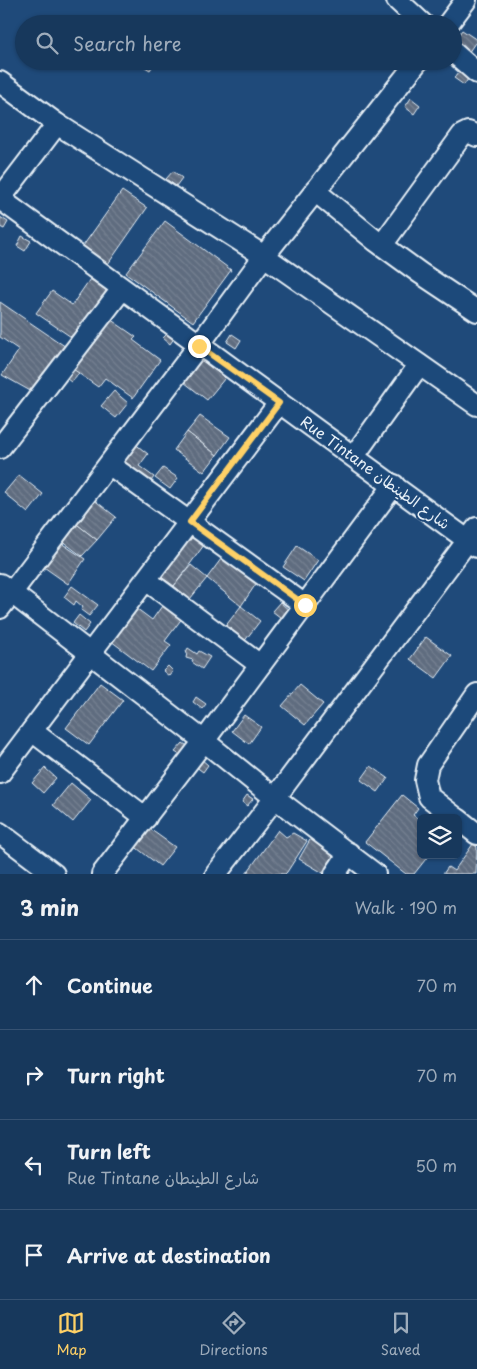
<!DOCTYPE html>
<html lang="en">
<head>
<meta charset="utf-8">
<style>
  body { margin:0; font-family:"Playpen Sans","Playpen Sans Arabic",sans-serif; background:#244365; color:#f1f3f6 }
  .controls { position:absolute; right:15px; bottom:15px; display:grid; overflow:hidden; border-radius:8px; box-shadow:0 1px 4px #0004 }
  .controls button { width:45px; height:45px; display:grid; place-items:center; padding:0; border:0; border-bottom:1px solid #365272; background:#17385c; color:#f1f3f6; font:25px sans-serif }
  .stop { position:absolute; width:15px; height:15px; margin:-11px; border:4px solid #ffd166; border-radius:50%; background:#fff }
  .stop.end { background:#ffd166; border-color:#fff; box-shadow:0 1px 5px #0008 }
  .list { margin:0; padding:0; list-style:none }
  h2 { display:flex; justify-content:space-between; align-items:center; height:65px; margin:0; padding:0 20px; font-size:21px }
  h2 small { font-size:16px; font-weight:400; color:#9eacbb }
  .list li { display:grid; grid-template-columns:32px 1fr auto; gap:15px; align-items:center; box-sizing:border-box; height:90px; padding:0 20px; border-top:1px solid #365272 }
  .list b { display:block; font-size:19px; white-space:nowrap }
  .list p { margin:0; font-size:16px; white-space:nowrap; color:#9eacbb }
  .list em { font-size:16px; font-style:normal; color:#9eacbb }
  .icon { flex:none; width:28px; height:28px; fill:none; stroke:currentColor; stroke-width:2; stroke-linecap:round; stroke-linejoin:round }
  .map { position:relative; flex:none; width:477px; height:874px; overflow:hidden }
  .search { position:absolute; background:#17385c; box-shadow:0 1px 4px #0004; left:15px; right:15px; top:15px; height:55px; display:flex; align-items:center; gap:12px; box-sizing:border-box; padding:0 18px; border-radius:28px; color:#9eacbb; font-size:19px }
  .sheet { height:425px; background:#17385c }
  nav { display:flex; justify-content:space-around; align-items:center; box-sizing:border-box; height:70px; border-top:1px solid #365272; background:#17385c; font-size:14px; color:#9eacbb }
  nav a { display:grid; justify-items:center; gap:2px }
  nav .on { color:#ffd166 }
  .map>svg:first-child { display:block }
  .building { fill:url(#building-back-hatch); stroke:#e8f1f8 }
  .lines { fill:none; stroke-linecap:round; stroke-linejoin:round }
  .minor-casing { stroke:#e8f1f8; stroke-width:24 }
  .minor { stroke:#1f4a7a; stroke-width:20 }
  .route { stroke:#ffd166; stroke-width:6 }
  .labels { text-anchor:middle; stroke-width:4; stroke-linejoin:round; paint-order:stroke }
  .street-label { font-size:15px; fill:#e8f1f8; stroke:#1f4a7a }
</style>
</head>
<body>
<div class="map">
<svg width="477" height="874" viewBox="0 0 477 874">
  <defs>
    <pattern id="building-back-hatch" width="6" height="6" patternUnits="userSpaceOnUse" patternTransform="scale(1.25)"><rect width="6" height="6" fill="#5f6c7f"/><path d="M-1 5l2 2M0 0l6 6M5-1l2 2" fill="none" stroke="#768192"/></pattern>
  </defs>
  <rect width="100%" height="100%" fill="#1f4a7a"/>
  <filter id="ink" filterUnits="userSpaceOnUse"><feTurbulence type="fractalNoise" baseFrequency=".02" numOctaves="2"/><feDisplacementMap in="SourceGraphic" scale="10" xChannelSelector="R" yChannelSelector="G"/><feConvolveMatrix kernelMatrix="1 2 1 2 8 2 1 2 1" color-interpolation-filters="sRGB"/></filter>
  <g filter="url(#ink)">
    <g class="building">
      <polygon points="462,30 477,40 466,56 453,47 453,42"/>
      <polygon points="142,61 156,61 150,70 140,64"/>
      <polygon points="461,70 470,76 464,85 454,78"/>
      <polygon points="411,98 420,105 414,114 405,107"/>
      <polygon points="173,171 182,178 176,186 166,179"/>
      <polygon points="122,191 147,208 108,264 83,246"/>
      <polygon points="0,217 8,222 4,229 0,227"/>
      <polygon points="165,221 231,270 193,322 126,273"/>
      <polygon points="22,236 31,241 25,251 17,246"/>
      <polygon points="90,279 110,293 77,341 36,313 52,291 72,305"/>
      <polygon points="0,302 69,349 34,393 2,375 19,350 0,337"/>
      <polygon points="107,317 136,337 133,340 160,360 133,398 105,378 98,387 71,368"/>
      <polygon points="169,332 175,337 170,344 163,338"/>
      <polygon points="232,334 241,340 236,348 227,342"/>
      <polygon points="197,357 225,378 207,400 180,379"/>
      <polygon points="71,368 79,373 71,382 63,376"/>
      <polygon points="114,391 128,403 116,418 101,406"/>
      <polygon points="200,416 230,437 217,455 187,432"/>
      <polygon points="187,432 217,455 204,472 174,450"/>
      <polygon points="134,443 148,454 139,466 154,477 146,488 116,466"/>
      <polygon points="163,468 178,478 170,489 155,478"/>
      <polygon points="19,475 43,494 28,513 4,493"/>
      <polygon points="88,495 116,517 97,540 69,518"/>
      <polygon points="69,518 97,540 82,556 57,537"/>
      <polygon points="187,533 204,545 174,586 157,574"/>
      <polygon points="58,541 85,559 68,584 41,565"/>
      <polygon points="297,546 318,560 304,581 283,567"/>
      <polygon points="224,555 258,581 241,606 207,578"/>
      <polygon points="191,565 207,578 190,599 174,586"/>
      <polygon points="72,586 98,605 89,616 81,610 83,607 76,601 74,605 64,597"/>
      <polygon points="167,599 186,613 165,641 171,645 151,671 107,638 132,605 152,620"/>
      <polygon points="280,602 292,613 285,621 272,611"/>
      <polygon points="241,606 260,621 243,643 224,628"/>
      <polygon points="79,615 90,624 84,632 73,623"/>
      <polygon points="426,637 452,656 436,678 410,659"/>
      <polygon points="188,648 197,654 199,651 210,657 202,669 192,662 193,660 186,658 187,653 186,652"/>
      <polygon points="168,666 173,671 169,676 163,671"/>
      <polygon points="100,683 123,700 89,745 66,728"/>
      <polygon points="300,685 323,704 305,725 282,706"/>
      <polygon points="196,697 206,704 202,709 193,702"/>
      <polygon points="244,715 261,727 249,744 232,731"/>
      <polygon points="183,743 193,750 187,759 175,752"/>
      <polygon points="201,759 208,765 203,772 195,766"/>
      <polygon points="371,766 388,778 378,792 361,780"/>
      <polygon points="45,768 56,778 43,793 32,783"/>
      <polygon points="71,783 91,800 73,822 53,805"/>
      <polygon points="247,795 253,799 247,806 242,802"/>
      <polygon points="402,795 418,808 413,815 421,821 421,855 429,855 414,874 406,874 365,842"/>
      <polygon points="147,827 175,847 160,866 133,845"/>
      <polygon points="278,830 286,837 293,833 307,841 287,872 285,874 246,874"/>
      <polygon points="311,838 341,855 330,874 325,874 299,859"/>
      <polygon points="473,844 477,847 476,874 443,874 448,867 454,871"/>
    </g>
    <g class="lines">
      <g class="minor-casing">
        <g id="minor">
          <polyline points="397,0 423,24"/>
          <polyline points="448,24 466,0"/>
          <polyline points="453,52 477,73"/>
          <polyline points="0,82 57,124 264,256 477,405"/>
          <polyline points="315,191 376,241 420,273 477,311"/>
          <polyline points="0,199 477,547"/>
          <polyline points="0,199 57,124"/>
          <polyline points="382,245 462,135 468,132 477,136"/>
          <polyline points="0,448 122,289"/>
          <polyline points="354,456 419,365"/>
          <polyline points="110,465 305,605"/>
          <polyline points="146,580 260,665"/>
          <polyline points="0,584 204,741 275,798 375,874"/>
          <polyline points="0,608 199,345 264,256 418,61"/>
          <polyline points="32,731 146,818"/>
          <polyline points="0,773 279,403"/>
          <polyline points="456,818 429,797 425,780 428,765 477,694"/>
          <polyline points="458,819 477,834"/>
          <polyline points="0,833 54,874"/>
          <polyline points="102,874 204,741 394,485"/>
          <polyline points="216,874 275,798 477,528"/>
          <polyline points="335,874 349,853"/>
        </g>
      </g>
      <use href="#minor" class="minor"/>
    </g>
  </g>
  <g class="lines" filter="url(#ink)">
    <polyline class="route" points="199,346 279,403 190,522 305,605"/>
  </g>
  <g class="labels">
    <g class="street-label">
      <text transform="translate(375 473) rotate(36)" y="5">Rue Tintane شارع الطينطان</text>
    </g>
  </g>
</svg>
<div class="controls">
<button><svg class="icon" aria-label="layers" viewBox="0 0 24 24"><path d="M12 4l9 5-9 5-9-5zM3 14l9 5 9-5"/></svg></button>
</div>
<div class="stop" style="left:305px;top:605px"></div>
<div class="stop end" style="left:199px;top:346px"></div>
<div class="search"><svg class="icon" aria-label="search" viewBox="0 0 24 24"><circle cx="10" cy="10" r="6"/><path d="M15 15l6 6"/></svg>Search here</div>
</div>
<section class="sheet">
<h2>3 min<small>Walk · 190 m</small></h2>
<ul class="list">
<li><svg class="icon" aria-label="ahead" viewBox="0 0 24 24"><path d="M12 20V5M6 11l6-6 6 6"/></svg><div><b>Continue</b></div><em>70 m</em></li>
<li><svg class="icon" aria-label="right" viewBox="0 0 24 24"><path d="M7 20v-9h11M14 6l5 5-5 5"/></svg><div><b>Turn right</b></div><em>70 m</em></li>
<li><svg class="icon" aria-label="left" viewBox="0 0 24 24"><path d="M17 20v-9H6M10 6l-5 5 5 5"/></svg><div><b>Turn left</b><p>Rue Tintane شارع الطينطان</p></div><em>50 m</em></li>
<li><svg class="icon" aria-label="arrive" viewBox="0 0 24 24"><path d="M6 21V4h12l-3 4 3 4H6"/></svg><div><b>Arrive at destination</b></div></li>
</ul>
</section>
<nav>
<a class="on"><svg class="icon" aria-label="map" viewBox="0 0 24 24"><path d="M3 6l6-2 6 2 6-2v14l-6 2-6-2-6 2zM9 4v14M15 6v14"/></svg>Map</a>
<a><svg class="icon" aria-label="directions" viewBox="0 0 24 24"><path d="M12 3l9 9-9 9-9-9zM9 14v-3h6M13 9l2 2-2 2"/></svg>Directions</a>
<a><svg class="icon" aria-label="saved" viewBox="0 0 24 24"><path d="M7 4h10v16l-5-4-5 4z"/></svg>Saved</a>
</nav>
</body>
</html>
